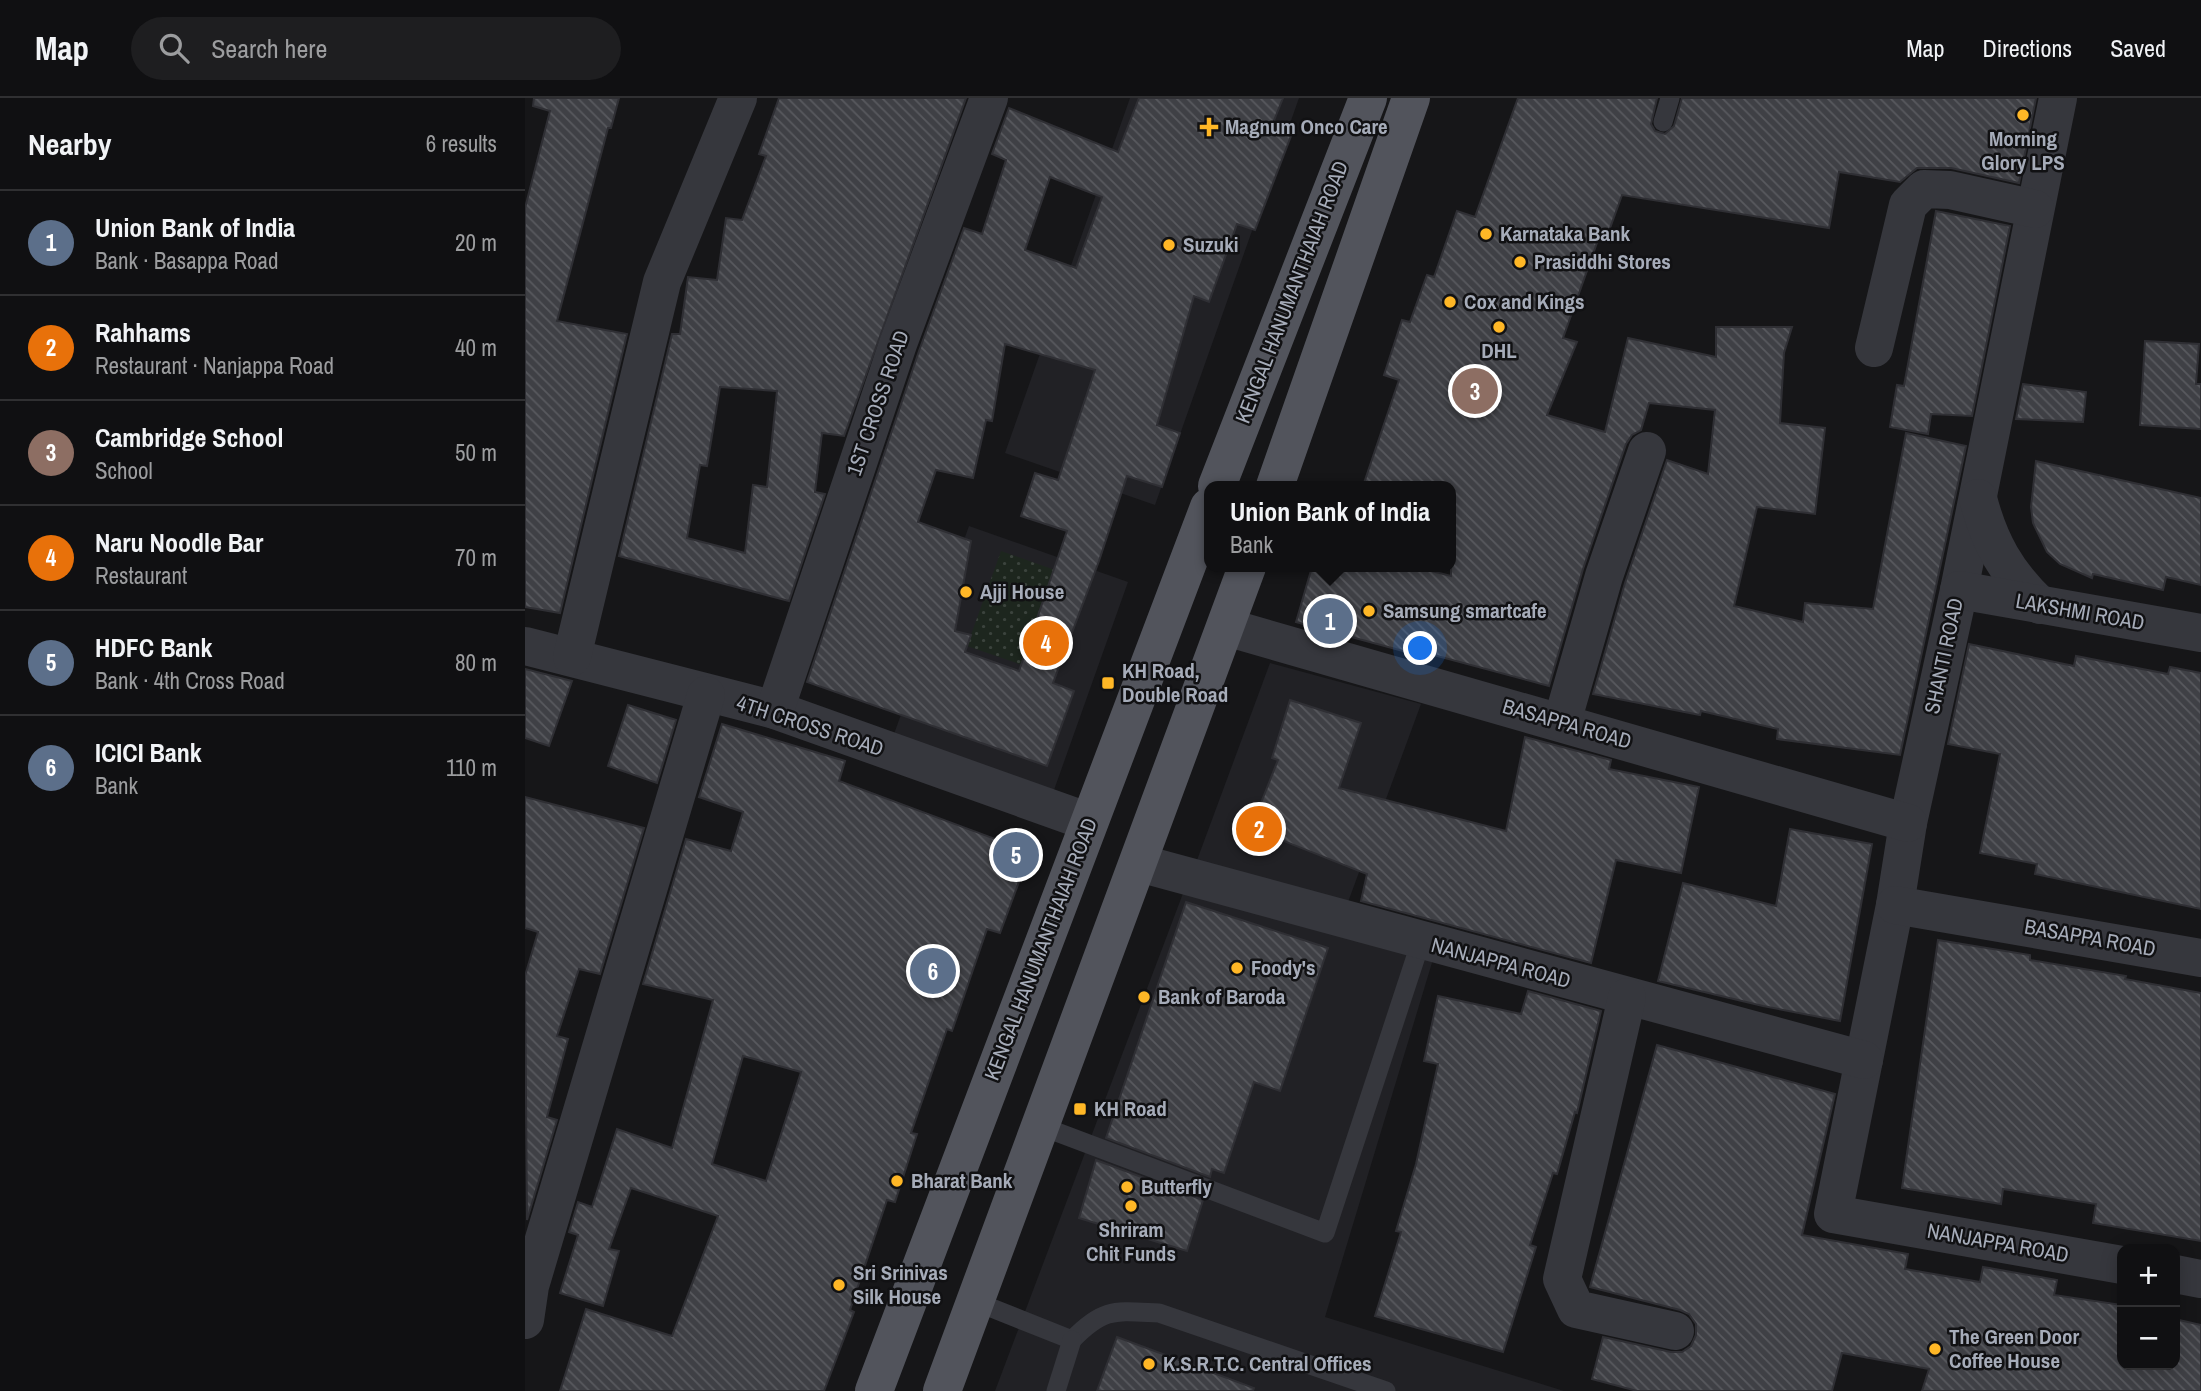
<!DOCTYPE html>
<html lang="en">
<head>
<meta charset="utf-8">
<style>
  body { margin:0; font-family:"Archivo Narrow",sans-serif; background:#1e1e20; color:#f1f3f6 }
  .controls { position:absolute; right:21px; bottom:21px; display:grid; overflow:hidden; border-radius:14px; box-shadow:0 4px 18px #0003 }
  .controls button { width:63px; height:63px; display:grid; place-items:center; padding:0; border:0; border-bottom:2px solid #303032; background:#101012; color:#f1f3f6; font:35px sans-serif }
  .you { position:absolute; left:896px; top:551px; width:24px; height:24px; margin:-18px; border:5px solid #fff; border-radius:50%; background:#1a73e8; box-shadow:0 0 0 10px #1a73e833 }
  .badge { display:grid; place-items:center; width:46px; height:46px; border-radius:50%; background:#ffb726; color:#fff; font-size:23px; font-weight:700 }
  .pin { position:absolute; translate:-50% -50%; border:4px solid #fff; box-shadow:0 2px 7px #0006 }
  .popup { position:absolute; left:679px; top:383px; width:252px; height:91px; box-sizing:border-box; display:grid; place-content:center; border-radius:14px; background:#101012; filter:drop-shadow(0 2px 5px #0005); font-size:23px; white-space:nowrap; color:#9c9d9f }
  .popup b { font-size:26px; color:#f1f3f6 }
  .popup::after { content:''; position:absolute; left:50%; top:100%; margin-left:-14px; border:14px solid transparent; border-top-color:#101012 }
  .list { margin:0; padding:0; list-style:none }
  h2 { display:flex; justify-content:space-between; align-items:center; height:91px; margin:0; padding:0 28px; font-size:30px }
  h2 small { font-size:23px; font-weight:400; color:#9c9d9f }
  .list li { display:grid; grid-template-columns:46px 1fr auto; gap:21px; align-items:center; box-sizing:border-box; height:105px; padding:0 28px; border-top:2px solid #303032 }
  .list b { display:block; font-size:26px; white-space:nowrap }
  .list p { margin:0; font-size:23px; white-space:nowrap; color:#9c9d9f }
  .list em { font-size:23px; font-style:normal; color:#9c9d9f }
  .icon { flex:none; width:38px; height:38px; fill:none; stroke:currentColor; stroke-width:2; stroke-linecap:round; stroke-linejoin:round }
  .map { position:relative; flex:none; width:1676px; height:1293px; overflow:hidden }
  header { display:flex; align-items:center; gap:42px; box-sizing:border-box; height:98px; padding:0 35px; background:#101012; border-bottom:2px solid #303032 }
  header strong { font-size:33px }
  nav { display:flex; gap:38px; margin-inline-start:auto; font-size:24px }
  .search { width:490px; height:63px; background:#1e1e20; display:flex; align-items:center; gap:18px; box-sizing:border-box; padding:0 24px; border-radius:38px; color:#9c9d9f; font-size:26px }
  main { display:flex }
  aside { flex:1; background:#101012 }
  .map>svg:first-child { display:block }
  .built { fill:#212125 }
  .grass { fill:url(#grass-dots) }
  .building { fill:url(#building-back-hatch); stroke:#2f2f34; stroke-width:2; fill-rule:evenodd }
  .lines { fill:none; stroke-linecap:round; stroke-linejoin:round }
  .service { stroke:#36373d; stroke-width:19 }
  .minor { stroke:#36373d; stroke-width:38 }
  .primary { stroke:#52545c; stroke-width:38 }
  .poi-dot { fill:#ffb726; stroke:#111113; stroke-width:2.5 }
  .labels { text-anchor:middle; stroke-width:5; stroke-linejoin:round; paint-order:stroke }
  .poi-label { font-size:21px; font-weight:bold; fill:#a6acb9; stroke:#111113; text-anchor:start }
  .street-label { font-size:21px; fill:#a6acb9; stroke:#111113 }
</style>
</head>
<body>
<header>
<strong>Map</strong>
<div class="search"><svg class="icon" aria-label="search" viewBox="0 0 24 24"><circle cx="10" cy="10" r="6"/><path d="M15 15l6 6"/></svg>Search here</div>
<nav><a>Map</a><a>Directions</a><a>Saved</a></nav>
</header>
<main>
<aside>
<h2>Nearby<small>6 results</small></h2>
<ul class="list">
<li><span class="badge" style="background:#5c6f8a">1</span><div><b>Union Bank of India</b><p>Bank · Basappa Road</p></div><em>20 m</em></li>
<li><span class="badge" style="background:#e8710a">2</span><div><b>Rahhams</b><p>Restaurant · Nanjappa Road</p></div><em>40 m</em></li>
<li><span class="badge" style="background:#8d6e63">3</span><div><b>Cambridge School</b><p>School</p></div><em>50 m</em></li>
<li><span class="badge" style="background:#e8710a">4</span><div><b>Naru Noodle Bar</b><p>Restaurant</p></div><em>70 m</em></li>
<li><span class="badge" style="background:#5c6f8a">5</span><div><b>HDFC Bank</b><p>Bank · 4th Cross Road</p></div><em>80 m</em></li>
<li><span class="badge" style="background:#5c6f8a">6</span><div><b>ICICI Bank</b><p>Bank</p></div><em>110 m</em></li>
</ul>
</aside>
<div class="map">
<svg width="1676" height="1293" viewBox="0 0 1676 1293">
  <defs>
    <pattern id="grass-dots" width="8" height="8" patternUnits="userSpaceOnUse" patternTransform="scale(1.75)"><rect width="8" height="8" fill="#1d261e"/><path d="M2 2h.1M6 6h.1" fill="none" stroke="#3b433d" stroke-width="1.8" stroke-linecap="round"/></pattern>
    <pattern id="building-back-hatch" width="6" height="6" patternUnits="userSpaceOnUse" patternTransform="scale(1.75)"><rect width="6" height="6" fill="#3f4045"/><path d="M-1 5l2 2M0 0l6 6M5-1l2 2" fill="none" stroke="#58595e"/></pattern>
  </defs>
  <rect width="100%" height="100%" fill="#161618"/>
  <g class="built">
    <polygon points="605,0 774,0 630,407 480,355"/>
    <polygon points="444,428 603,484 529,692 369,636"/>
    <polygon points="745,565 896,606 819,815 668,773"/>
    <polygon points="660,790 909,858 800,1219 1039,1293 470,1293"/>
  </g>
  <polygon class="grass" points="476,453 530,472 497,567 442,548"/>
  <g class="building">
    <polygon points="9,0 94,0 86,30 83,30 32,223 102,236 35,515 0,509 0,110 25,13 8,8"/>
    <path d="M254,0H441L319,338L297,335L290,394L300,396L264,503L94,458L147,236H155L163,179L192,182L201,120L217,122L241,58L234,56ZM195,289L252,293L242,389L228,387L220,455L162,440L175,367L182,368Z"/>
    <path d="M614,0H758L746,30L766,38L730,132L712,126L684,204L669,198L632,327L655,335L637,389L602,378L574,463L528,585L549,593L522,668L282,584L394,253L439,130L457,136L481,62L467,56L484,10L593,54ZM525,79L577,99L551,170L500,152ZM480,246L570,272L533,382L510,375L496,418L542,433L494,573L440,554L446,537L430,533L446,443L393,424L411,372L448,380L461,322L467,323Z"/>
    <polygon points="993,0 1132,0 1126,26 1130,33 1140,36 1149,28 1157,0 1511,0 1494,85 1426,70 1392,70 1375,84 1314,74 1304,130 1097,97 1080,144 1073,142 1038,240 1052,244 1022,317 1080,334 1103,240 1191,259 1191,229 1267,229 1259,255 1255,325 1300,330 1290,416 1232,409 1209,508 1278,524 1280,505 1348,511 1381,335 1441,348 1375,657 1252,641 1253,631 1176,613 1175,617 1068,596 1100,485 1142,362 1183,376 1190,312 1124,305 1116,332 1107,337 1101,346 1058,471 1024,588 890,552 889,556 771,524 787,469 891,469 926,478 926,388 838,388 874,282 859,277 877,222 885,224 902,177 909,179 932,113 950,119"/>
    <polygon points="1411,113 1485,128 1447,318 1406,316 1403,336 1365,329 1372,287 1379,288"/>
    <polygon points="1620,243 1674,246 1671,286 1676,286 1676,331 1615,327"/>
    <polygon points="1498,286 1561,294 1558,324 1491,321"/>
    <polygon points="1511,363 1676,400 1676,487 1641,479 1638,492 1568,476 1567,480 1535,466 1522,454 1508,425 1506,409"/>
    <polygon points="1444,546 1549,568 1551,558 1643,576 1645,569 1676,575 1676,811 1510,776 1512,766 1455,755 1475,656 1423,646"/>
    <polygon points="0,571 47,583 24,648 0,640"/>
    <polygon points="765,602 836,625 814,690 981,733 1000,639 1086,662 1084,671 1174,689 1156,775 1091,762 1066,865 836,803 842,776 726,730 753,662 747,660"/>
    <polygon points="103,607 151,622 132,685 83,668"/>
    <path d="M197,626L320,663L314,683L505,754L475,835L462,831L427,933L422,931L386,1035L392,1036L370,1104L362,1102L325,1212L329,1214L299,1293H35L61,1211L147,1238L193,1118L106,1090L84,1151L94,1153L78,1208L35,1195L53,1137L44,1134L53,1104L67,1109L92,1031L147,1050L188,902L118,886L161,741L206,753L218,714L174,699ZM218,958L276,974L241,1083L187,1066Z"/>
    <polygon points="0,699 119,730 75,876 54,871 32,938 43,941 22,1019 32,1022 2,1122 0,878 13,834 0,830"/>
    <polygon points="1265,731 1347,746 1315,923 1238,908 1133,883 1158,785 1251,808"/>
    <polygon points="661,804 803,850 755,993 729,984 699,1075 687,1071 685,1079 581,1040"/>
    <polygon points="1413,842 1505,857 1505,862 1601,878 1600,881 1676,895 1676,1143 1568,1125 1571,1106 1478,1091 1476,1106 1377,1090"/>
    <polygon points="1003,893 1076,913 1052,1015 1050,1014 1032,1076 1028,1075 1005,1147 1011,1149 978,1254 850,1218 876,1134 871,1133 891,1066 913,966 899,963 913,898 996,916"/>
    <polygon points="1132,947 1310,996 1277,1137 1383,1156 1380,1171 1455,1184 1458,1169 1532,1182 1529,1197 1597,1207 1597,1267 1650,1267 1650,1221 1676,1227 1676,1293 1397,1293 1404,1271 1317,1255 1307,1293 1112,1293 1067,1281 1078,1239 1146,1254 1157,1254 1166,1248 1171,1237 1171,1226 1164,1216 1155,1212 1065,1189"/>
    <polygon points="571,1062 678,1102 662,1153 554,1120"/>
    <polygon points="592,1239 729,1290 728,1293 572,1293"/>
  </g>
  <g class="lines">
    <g class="service">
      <polyline points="1138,24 1145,0"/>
      <polyline points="513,1027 800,1135 896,843"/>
      <path d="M449,1203L547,1242C579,1209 590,1213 634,1215L861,1293"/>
      <polyline points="531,1293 547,1242"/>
    </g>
    <g class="minor">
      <polyline points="1533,0 1434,492 1383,725 1370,807 1308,1116 1597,1167"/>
      <polyline points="1349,250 1383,107 1399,91 1425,92 1510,111"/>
      <path d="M1453,400C1464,444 1482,476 1515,507"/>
      <polyline points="1434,492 1676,535"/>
      <polyline points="701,529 1383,725"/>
      <polyline points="0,548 250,612 564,724"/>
      <polyline points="47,559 137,184 213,0"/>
      <polyline points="250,612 373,246 464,0"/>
      <polyline points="1037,624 1079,478 1122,353"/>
      <polyline points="614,765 1339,962"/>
      <polyline points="1370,807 1676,860"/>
      <polyline points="1102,899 1037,1181 1051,1211 1150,1233"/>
      <polyline points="1650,1176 1676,1181"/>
      <polyline points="0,1222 5,1188 181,597"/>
    </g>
    <g class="primary">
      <polyline points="692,388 843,0"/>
      <polyline points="750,388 886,0"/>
      <polyline points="349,1293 684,409"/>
      <polyline points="417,1293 722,469"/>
    </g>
  </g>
  <g class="poi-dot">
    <circle cx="1498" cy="17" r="7"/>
    <path d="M680.5 18.5h7v7h7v7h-7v7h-7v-7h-7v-7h7z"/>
    <circle cx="961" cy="136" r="7"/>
    <circle cx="644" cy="147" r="7"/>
    <circle cx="995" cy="164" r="7"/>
    <circle cx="925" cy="204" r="7"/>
    <circle cx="974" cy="229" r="7"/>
    <circle cx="441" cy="494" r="7"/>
    <circle cx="844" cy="513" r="7"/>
    <rect x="576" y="578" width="14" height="14" rx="3.5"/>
    <circle cx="712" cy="870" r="7"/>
    <circle cx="619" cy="899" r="7"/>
    <rect x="548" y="1004" width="14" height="14" rx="3.5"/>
    <circle cx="372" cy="1083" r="7"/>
    <circle cx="602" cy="1089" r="7"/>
    <circle cx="606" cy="1108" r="7"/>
    <circle cx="314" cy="1187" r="7"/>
    <circle cx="1410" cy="1251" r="7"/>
    <circle cx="624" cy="1266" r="7"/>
  </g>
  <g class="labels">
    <g class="poi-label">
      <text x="700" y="36">Magnum Onco Care</text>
      <text x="1498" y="48" text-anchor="middle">Morning<tspan x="1498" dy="24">Glory LPS</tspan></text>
      <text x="975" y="143">Karnataka Bank</text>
      <text x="658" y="154">Suzuki</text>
      <text x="1009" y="171">Prasiddhi Stores</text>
      <text x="939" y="211">Cox and Kings</text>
      <text x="974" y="260" text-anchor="middle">DHL</text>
      <text x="455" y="501">Ajji House</text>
      <text x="858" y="520">Samsung smartcafe</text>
      <text x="597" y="580">KH Road,<tspan x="597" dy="24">Double Road</tspan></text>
      <text x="726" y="877">Foody's</text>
      <text x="633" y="906">Bank of Baroda</text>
      <text x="569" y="1018">KH Road</text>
      <text x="386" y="1090">Bharat Bank</text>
      <text x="616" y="1096">Butterfly</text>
      <text x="606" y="1139" text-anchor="middle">Shriram<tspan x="606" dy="24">Chit Funds</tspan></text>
      <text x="328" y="1182">Sri Srinivas<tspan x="328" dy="24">Silk House</tspan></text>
      <text x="1424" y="1246">The Green Door<tspan x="1424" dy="24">Coffee House</tspan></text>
      <text x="638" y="1273">K.S.R.T.C. Central Offices</text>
    </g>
    <g class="street-label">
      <text transform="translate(767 194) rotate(-69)" y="7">KENGAL HANUMANTHAIAH ROAD</text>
      <text transform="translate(353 305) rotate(-71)" y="7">1ST CROSS ROAD</text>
      <text transform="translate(1555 514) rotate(10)" y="7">LAKSHMI ROAD</text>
      <text transform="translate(1419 558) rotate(-78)" y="7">SHANTI ROAD</text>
      <text transform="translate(1042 626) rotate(16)" y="7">BASAPPA ROAD</text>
      <text transform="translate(285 628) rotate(18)" y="7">4TH CROSS ROAD</text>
      <text transform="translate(1565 840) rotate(10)" y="7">BASAPPA ROAD</text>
      <text transform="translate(516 851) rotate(-69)" y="7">KENGAL HANUMANTHAIAH ROAD</text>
      <text transform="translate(976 865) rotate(15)" y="7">NANJAPPA ROAD</text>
      <text transform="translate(1473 1145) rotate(10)" y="7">NANJAPPA ROAD</text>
    </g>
  </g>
</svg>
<div class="controls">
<button>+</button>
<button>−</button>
</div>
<div class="you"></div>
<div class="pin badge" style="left:805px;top:523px;background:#5c6f8a">1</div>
<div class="popup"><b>Union Bank of India</b>Bank</div>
<div class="pin badge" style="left:734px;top:731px;background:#e8710a">2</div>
<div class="pin badge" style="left:950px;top:293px;background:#8d6e63">3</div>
<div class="pin badge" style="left:521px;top:545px;background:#e8710a">4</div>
<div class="pin badge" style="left:491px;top:757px;background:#5c6f8a">5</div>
<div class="pin badge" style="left:408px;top:873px;background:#5c6f8a">6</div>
</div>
</main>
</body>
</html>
